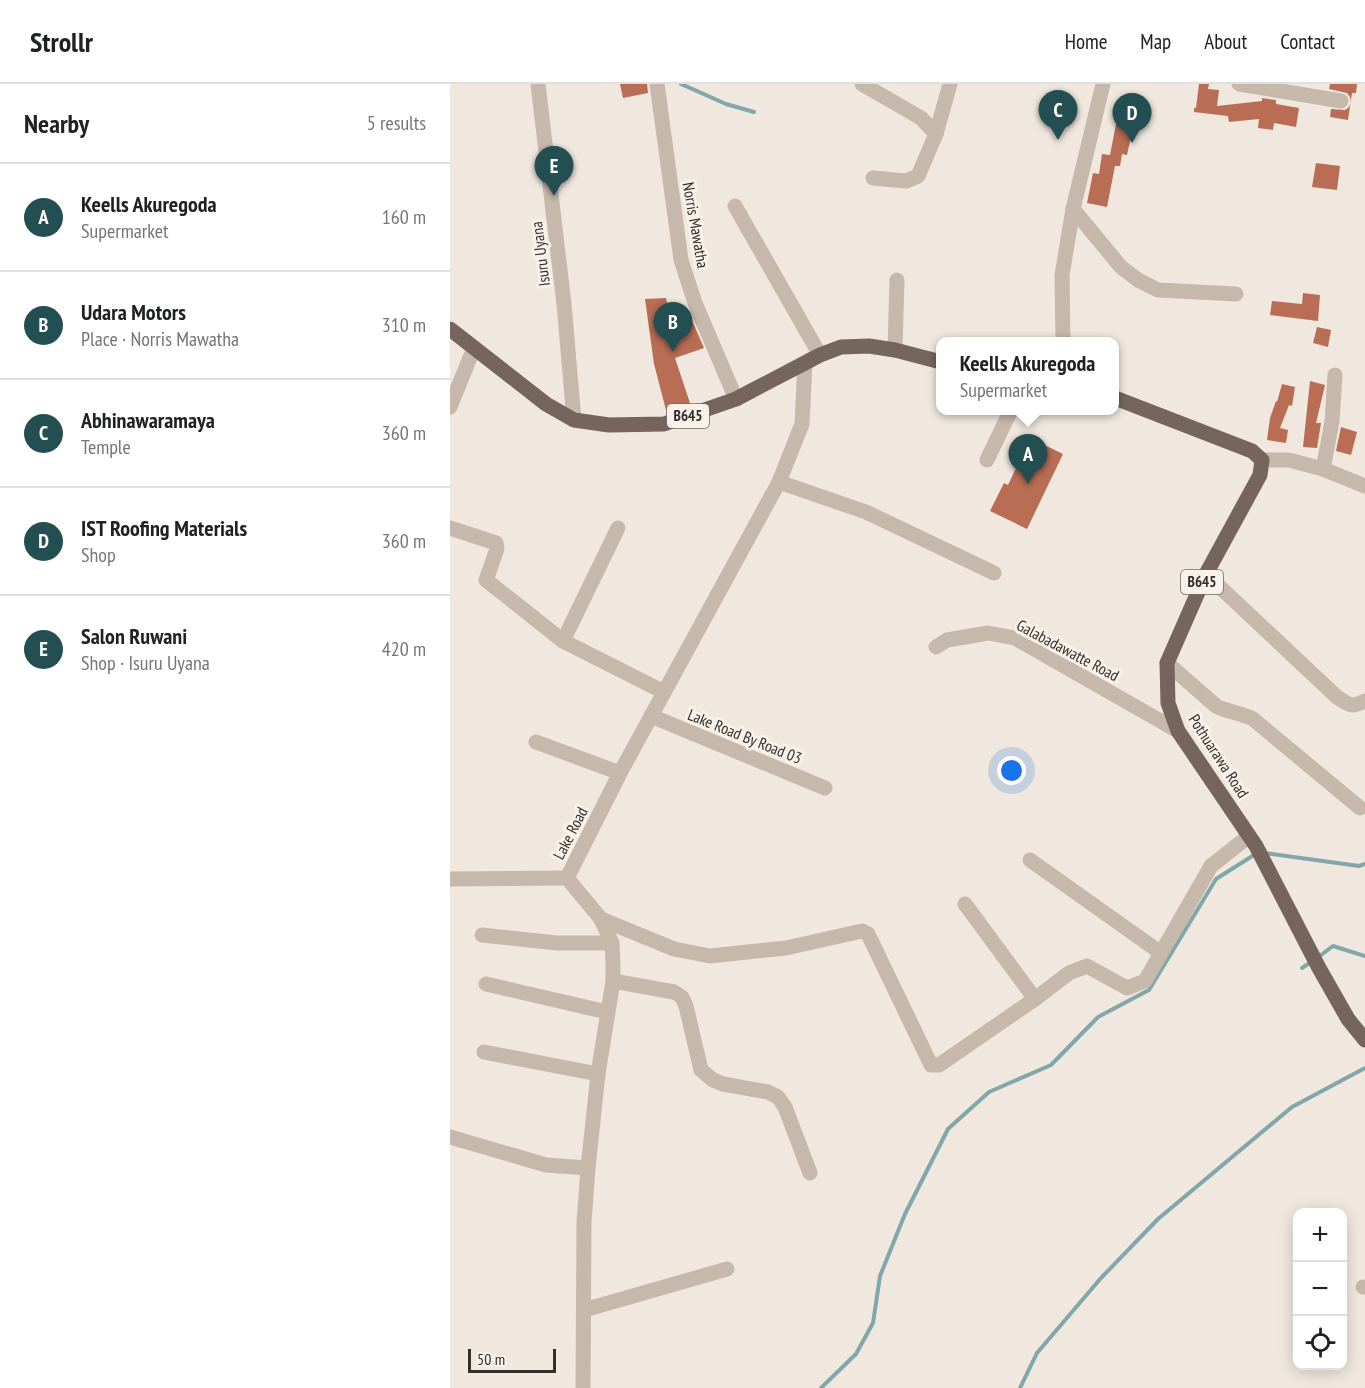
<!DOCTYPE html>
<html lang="en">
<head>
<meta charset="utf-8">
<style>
  body { margin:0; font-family:"PT Sans Narrow",sans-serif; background:#f2f2f2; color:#202124 }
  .controls { position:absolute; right:18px; bottom:18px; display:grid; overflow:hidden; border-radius:12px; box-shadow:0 3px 15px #0003 }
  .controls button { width:54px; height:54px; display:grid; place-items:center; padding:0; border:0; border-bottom:2px solid #e0e0e0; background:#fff; color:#202124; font:30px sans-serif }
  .scale { position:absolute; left:18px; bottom:15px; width:88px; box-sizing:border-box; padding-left:6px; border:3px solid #352e2a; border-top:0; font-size:16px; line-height:21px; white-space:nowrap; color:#352e2a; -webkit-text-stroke:4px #f8f2ea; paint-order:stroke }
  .you { position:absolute; left:562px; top:687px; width:21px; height:21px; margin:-15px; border:4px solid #fff; border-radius:50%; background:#1a73e8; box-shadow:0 0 0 9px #1a73e833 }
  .badge { display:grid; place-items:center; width:39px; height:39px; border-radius:50%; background:#244f52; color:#fff; font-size:20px; font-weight:700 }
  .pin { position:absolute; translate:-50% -50px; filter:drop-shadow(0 2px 3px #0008) }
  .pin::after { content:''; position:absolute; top:32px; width:21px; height:18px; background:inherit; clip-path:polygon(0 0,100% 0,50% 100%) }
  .popup { position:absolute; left:486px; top:253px; width:183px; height:78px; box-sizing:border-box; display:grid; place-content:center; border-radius:12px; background:#fff; filter:drop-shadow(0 2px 4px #0005); font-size:20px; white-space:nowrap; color:#757577 }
  .popup b { font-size:22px; color:#202124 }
  .popup::after { content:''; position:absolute; left:50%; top:100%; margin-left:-12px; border:12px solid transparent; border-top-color:#fff }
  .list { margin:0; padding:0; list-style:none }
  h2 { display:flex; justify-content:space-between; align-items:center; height:78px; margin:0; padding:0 24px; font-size:26px }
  h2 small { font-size:20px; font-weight:400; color:#757577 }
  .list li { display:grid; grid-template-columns:39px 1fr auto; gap:18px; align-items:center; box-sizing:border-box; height:108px; padding:0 24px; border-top:2px solid #e0e0e0 }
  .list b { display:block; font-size:22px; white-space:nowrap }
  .list p { margin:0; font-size:20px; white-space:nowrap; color:#757577 }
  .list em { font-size:20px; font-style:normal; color:#757577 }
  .icon { flex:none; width:33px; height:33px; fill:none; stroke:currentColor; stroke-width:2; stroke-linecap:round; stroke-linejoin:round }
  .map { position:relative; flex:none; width:915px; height:1304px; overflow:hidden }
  header { display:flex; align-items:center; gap:36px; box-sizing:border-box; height:84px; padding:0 30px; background:#fff; border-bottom:2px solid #e0e0e0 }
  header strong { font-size:28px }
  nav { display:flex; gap:33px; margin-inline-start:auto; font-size:21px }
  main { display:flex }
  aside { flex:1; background:#fff }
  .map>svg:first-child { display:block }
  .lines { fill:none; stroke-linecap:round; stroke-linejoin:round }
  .stream { stroke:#81a7aa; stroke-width:4 }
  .building { fill:#b86d54 }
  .minor { stroke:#c7b8ac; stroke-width:15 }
  .major { stroke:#76655d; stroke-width:15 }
  .labels { text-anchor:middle; stroke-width:6; stroke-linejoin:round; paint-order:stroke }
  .shield { fill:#f8f2ea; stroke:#706964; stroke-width:1.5 }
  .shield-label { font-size:15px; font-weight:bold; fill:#352e2a }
  .street-label { font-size:16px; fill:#352e2a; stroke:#f8f2ea }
</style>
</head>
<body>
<header>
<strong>Strollr</strong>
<nav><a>Home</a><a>Map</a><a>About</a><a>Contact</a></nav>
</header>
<main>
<aside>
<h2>Nearby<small>5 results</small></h2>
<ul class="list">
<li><span class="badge">A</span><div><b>Keells Akuregoda</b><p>Supermarket</p></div><em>160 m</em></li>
<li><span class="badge">B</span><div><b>Udara Motors</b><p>Place · Norris Mawatha</p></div><em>310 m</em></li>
<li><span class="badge">C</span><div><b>Abhinawaramaya</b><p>Temple</p></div><em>360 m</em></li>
<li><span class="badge">D</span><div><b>IST Roofing Materials</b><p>Shop</p></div><em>360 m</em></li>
<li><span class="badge">E</span><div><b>Salon Ruwani</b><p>Shop · Isuru Uyana</p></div><em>420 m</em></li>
</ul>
</aside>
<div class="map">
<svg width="915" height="1304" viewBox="0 0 915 1304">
  <rect width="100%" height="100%" fill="#f0e8de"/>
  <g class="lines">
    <g class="stream">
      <polyline points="231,0 276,20 304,28"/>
      <polyline points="814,769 909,782 915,780"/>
      <polyline points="867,874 883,862 915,872"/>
      <polyline points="852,884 861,878"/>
      <polyline points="371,1304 406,1270 423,1239 430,1192 455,1130 498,1045 539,1008 601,981 648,933 699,906 766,795 807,769"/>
      <polyline points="570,1304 587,1269 651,1194 708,1135 842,1023 915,984"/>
    </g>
  </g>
  <g class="building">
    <polygon points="170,0 197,0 198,9 173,14"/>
    <polygon points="749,0 759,0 758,5 769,6 767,22 812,17 812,14 826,16 826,20 849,24 846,43 824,39 823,46 808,44 809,35 779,38 778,32 744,28 744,24 746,24"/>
    <polygon points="880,0 907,0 906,9 902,9 898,36 880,33 881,25 895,26 899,23 901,18 900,13 897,9 879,5"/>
    <polygon points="666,40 683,43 677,71 672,70 670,82 665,82 657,123 637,119 643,89 649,90 652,70 660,71"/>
    <polygon points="866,79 890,82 887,106 862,103"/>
    <polygon points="853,209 870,211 868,237 820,231 822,217 852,220"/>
    <polygon points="216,214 222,238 240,232 254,264 225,274 240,319 216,326 204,280 195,215"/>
    <polygon points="867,243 881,246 878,263 863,259"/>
    <polygon points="860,297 875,301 866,339 871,339 867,364 853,363"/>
    <polygon points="832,300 845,303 842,322 839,321 830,344 838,346 836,359 817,356 820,334 826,317 827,318"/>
    <polygon points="891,343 907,348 901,371 886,367"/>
    <polygon points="580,354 613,370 577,445 540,427 554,399 558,401"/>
  </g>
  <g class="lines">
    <g class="minor">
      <polyline points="88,0 114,220 124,336"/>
      <polyline points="207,0 231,176 245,219 286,315"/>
      <polyline points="412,0 471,34 486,50 468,92 456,97 423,94"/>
      <polyline points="789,0 891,17"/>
      <polyline points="486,50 500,0"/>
      <polyline points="285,122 370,271"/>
      <polyline points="623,125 671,183 688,196 708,206 786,210"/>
      <polyline points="613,258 612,191 623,125 653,0"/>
      <polyline points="445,266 447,196"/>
      <polyline points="0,323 24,264"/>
      <polyline points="537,376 561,326"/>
      <polyline points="812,376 839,376 873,385 915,402"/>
      <polyline points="873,385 882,338 885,291"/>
      <polyline points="329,398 416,428 544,489"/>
      <polyline points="0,444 46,459 47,465 36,496 113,557 214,608"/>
      <path d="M756,490L887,613C899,621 901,624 915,617"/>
      <polyline points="113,557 168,444"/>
      <polyline points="486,563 497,556 538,549 565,554 728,647"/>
      <path d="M717,579L766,622C778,628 791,629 803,635L910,724"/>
      <polyline points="201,632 375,704"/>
      <polyline points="86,658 170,689"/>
      <polyline points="580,776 711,869"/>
      <polyline points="0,795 117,794"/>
      <polyline points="515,820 585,915"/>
      <polyline points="151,835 224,865 260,872 336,864 412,847 418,850 481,981 489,981 585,915 619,889 637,882 677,904 695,897 761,782 799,752"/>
      <polyline points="32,851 107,859 162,859"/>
      <polyline points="163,897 224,908 232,913 236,922 251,986 263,996 273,1000 318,1008 328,1013 335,1023 360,1089"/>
      <polyline points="36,900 157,928"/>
      <polyline points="34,968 148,990"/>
      <polyline points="0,1053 96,1081 138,1084"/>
      <polyline points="913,1203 915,1203"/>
      <polyline points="134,1226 277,1185"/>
      <polyline points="133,1304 134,1138 138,1084 148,990 163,897 163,880 162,859 151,835 117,794 170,689 329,398 352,340 355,279"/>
    </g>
    <g class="major">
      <polyline points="0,245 96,320 124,336 159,341 214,340 286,315 370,271 391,263 419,262 445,266 491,278"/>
      <polyline points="665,314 802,367 812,376 810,391 756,490 717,579 718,619 728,647 806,762 869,884 898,935 915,956"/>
    </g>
  </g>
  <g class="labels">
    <g class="shield">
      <rect x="217" y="320" width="42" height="24" rx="4.5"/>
      <rect x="731" y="486" width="42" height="24" rx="4.5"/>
    </g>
    <g class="shield-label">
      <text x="238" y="337">B645</text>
      <text x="752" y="503">B645</text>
    </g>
    <g class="street-label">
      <text transform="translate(246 141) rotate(80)" y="6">Norris Mawatha</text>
      <text transform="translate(90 170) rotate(-97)" y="6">Isuru Uyana</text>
      <text transform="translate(618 566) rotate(28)" y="6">Galabadawatte Road</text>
      <text transform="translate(295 652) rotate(22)" y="6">Lake Road By Road 03</text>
      <text transform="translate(769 672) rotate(57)" y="6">Pothuarawa Road</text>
      <text transform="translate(120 749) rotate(-63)" y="6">Lake Road</text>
    </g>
  </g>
</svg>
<div class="controls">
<button>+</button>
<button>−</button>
<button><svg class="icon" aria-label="locate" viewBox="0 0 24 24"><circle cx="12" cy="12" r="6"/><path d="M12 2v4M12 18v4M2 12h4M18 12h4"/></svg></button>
</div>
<div class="scale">50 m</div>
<div class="you"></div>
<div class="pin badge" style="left:578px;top:400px">A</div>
<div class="popup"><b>Keells Akuregoda</b>Supermarket</div>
<div class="pin badge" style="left:223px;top:268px">B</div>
<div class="pin badge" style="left:608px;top:56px">C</div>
<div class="pin badge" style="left:682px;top:59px">D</div>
<div class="pin badge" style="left:104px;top:112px">E</div>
</div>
</main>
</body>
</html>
